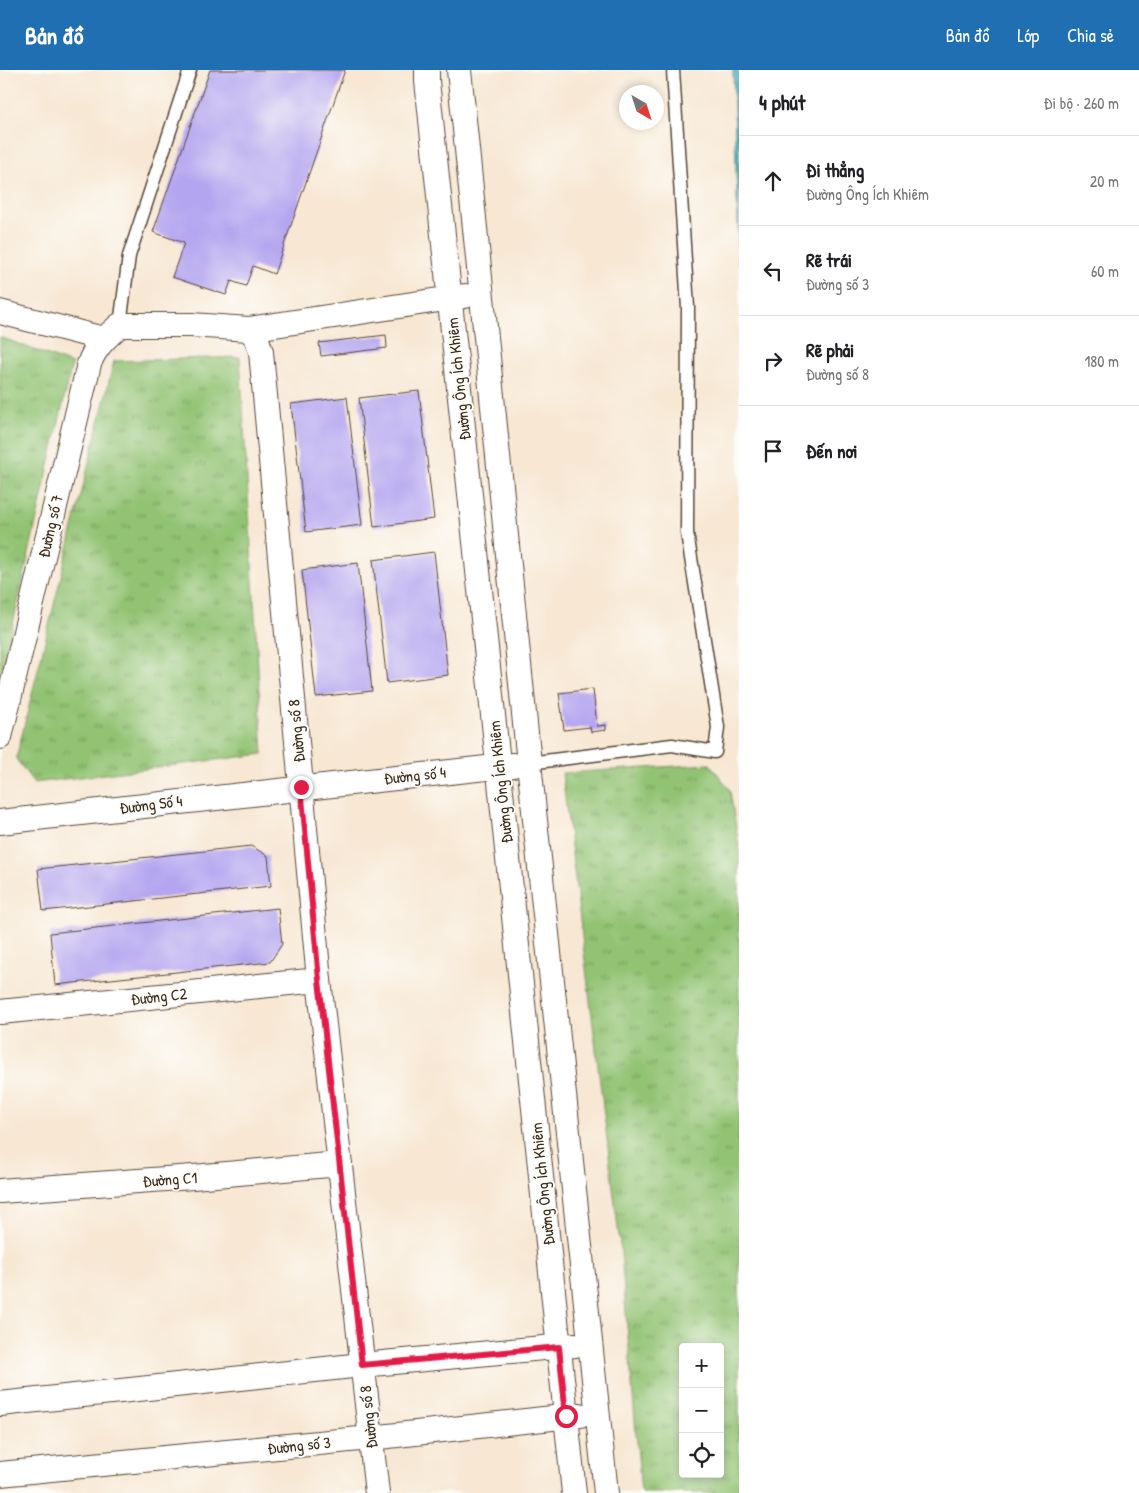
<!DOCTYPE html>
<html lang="vi">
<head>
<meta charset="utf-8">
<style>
  body { margin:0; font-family:"Patrick Hand",sans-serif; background:#f2f2f2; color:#202124 }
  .controls { position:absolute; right:15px; bottom:15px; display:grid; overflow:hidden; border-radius:5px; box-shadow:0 2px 8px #0003 }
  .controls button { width:45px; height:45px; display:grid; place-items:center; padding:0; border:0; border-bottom:1px solid #e0e0e0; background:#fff; color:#202124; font:25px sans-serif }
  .compass { position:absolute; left:619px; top:15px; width:45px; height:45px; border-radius:50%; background:#fff; box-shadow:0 2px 8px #0003; rotate:141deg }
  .stop { position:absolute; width:15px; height:15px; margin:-11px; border:4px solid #e11d48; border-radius:50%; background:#fff }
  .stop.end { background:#e11d48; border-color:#fff; box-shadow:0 1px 5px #0008 }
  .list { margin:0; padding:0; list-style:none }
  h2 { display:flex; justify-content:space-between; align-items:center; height:65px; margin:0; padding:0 20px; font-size:21px }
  h2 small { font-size:16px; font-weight:400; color:#757577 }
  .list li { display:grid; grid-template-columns:32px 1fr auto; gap:15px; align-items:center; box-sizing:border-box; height:90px; padding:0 20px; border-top:1px solid #e0e0e0 }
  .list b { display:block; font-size:19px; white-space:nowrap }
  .list p { margin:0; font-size:16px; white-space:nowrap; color:#757577 }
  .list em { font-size:16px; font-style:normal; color:#757577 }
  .icon { flex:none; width:28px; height:28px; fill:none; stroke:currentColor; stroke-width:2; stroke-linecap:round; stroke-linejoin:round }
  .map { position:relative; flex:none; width:739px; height:1423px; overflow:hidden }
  header { display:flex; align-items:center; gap:30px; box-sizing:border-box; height:70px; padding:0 25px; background:#1f6fb2; color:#fff }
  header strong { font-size:24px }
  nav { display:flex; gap:28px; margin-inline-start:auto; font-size:18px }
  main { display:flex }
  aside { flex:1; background:#fff }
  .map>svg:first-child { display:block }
  .grass { fill:url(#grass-tufts); stroke:#667648; fill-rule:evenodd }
  .water { fill:url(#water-ripples); stroke:#3e6c6c }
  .building { fill:#b4a5f0 }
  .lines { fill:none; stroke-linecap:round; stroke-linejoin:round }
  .service-casing { stroke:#574639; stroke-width:15 }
  .minor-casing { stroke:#574639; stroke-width:26 }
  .service { stroke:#fff; stroke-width:12 }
  .minor { stroke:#fff; stroke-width:24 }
  .route { stroke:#e11d48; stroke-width:6 }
  .labels { text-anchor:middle; stroke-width:4; stroke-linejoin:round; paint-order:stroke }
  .street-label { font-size:16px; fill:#3b2a1e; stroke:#fdfcf7 }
</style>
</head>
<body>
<header>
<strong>Bản đồ</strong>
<nav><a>Bản đồ</a><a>Lớp</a><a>Chia sẻ</a></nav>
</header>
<main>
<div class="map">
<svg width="739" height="1423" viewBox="0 0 739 1423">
  <defs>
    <pattern id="grass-tufts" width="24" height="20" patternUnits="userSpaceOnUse" patternTransform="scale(1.25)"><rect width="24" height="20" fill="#92c373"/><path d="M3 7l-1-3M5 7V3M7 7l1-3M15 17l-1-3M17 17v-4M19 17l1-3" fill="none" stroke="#789f5e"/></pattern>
    <pattern id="water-ripples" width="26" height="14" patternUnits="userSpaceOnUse" patternTransform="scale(1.25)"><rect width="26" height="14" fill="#40afbb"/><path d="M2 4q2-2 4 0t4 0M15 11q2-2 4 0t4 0" fill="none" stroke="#378f97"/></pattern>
  </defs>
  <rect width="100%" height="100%" fill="#fdfcf7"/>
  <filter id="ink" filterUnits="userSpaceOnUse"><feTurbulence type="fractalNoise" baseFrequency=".02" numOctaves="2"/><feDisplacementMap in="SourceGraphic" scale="10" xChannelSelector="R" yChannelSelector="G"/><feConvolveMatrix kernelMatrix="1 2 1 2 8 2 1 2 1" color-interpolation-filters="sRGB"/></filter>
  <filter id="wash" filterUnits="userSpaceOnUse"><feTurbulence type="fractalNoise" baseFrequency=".0096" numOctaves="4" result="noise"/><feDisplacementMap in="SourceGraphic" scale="20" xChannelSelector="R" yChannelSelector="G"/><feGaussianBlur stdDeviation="1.12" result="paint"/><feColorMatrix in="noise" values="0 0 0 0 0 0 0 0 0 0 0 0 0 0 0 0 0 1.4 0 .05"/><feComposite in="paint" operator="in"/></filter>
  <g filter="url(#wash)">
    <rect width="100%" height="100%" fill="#f7e7d3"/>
    <g class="grass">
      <polygon points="0,267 72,294 0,611"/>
      <polygon points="240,287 263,684 34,713 16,689 114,291"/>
      <path d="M710,694L730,720L739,777V1423H641L621,1183L562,703ZM683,1277H720V1404H683Z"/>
    </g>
    <polygon class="water" points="733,0 739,0 739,193 733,4"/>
    <g id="blocks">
      <g class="building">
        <polygon points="210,0 345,0 274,204 253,196 246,216 231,211 226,225 172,207 184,173 153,162"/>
        <polygon points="386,265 387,278 321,286 319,273"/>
        <polygon points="419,321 434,449 374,457 359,328"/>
        <polygon points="347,327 362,455 306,462 291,334"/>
        <polygon points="434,482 448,605 387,613 373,490"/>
        <polygon points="358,493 372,621 316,627 302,500"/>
        <polygon points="593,619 597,656 606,655 606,660 591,662 590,657 564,660 559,623"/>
        <polygon points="251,776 268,786 271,816 43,841 38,799"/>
        <polygon points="278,838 282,874 270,892 55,915 50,863"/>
      </g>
    </g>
  </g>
  <g filter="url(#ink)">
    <use href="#blocks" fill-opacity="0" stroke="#574639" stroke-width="1"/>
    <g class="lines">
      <g class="service-casing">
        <g id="service">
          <polyline points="120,255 129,186 190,0"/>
          <polyline points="529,693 672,675 715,682 718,657 687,463 688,238 673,0"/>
        </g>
      </g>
      <g class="minor-casing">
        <g id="minor">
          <polyline points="427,0 427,11 574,1423"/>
          <polyline points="459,0 529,693 606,1423"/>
          <polyline points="0,242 104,269"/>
          <polyline points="249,259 257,269 261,282 319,910 377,1423"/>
          <path d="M0,667L89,294C95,277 107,266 120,255H191L249,259L465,226"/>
          <polyline points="0,752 513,695"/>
          <polyline points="0,942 319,910"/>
          <polyline points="0,1121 193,1107 340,1094"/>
          <polyline points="0,1334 362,1295 575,1275"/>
          <polyline points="0,1404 370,1368 580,1345"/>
        </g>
      </g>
      <use href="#service" class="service"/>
      <use href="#minor" class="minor"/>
    </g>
  </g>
  <g class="lines" filter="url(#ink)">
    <polyline class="route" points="301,717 319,910 362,1295 559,1277 566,1346"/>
  </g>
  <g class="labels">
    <g class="street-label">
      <text transform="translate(458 309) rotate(-96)" y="6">Đường Ông Ích Khiêm</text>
      <text transform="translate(50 456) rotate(-77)" y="6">Đường số 7</text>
      <text transform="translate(296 661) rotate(-95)" y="6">Đường số 8</text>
      <text transform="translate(415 705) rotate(-6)" y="6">Đường số 4</text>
      <text transform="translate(500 712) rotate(-96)" y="6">Đường Ông Ích Khiêm</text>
      <text transform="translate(151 734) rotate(-7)" y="6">Đường Số 4</text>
      <text transform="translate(159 926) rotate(-6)" y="6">Đường C2</text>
      <text transform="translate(170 1109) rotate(-4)" y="6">Đường C1</text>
      <text transform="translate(542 1114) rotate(-96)" y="6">Đường Ông Ích Khiêm</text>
      <text transform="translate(368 1347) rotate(-96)" y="6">Đường số 8</text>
      <text transform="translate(299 1375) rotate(-6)" y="6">Đường số 3</text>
    </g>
  </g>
</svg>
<div class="controls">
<button>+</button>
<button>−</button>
<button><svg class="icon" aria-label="locate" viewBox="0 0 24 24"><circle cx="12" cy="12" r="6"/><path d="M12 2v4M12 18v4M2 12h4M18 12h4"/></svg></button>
</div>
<svg class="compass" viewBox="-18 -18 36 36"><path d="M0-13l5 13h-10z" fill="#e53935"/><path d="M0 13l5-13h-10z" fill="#757577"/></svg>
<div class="stop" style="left:566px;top:1346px"></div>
<div class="stop end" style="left:301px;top:717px"></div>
</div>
<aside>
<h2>4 phút<small>Đi bộ · 260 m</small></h2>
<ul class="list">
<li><svg class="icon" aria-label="ahead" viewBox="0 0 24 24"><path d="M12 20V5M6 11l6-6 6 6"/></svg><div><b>Đi thẳng</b><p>Đường Ông Ích Khiêm</p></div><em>20 m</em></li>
<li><svg class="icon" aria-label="left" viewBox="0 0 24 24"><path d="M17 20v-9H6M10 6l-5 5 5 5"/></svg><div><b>Rẽ trái</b><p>Đường số 3</p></div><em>60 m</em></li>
<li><svg class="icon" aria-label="right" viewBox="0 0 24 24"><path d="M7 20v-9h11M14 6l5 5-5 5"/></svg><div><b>Rẽ phải</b><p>Đường số 8</p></div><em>180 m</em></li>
<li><svg class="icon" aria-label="arrive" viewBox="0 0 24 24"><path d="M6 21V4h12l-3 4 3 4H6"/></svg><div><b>Đến nơi</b></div></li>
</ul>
</aside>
</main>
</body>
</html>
